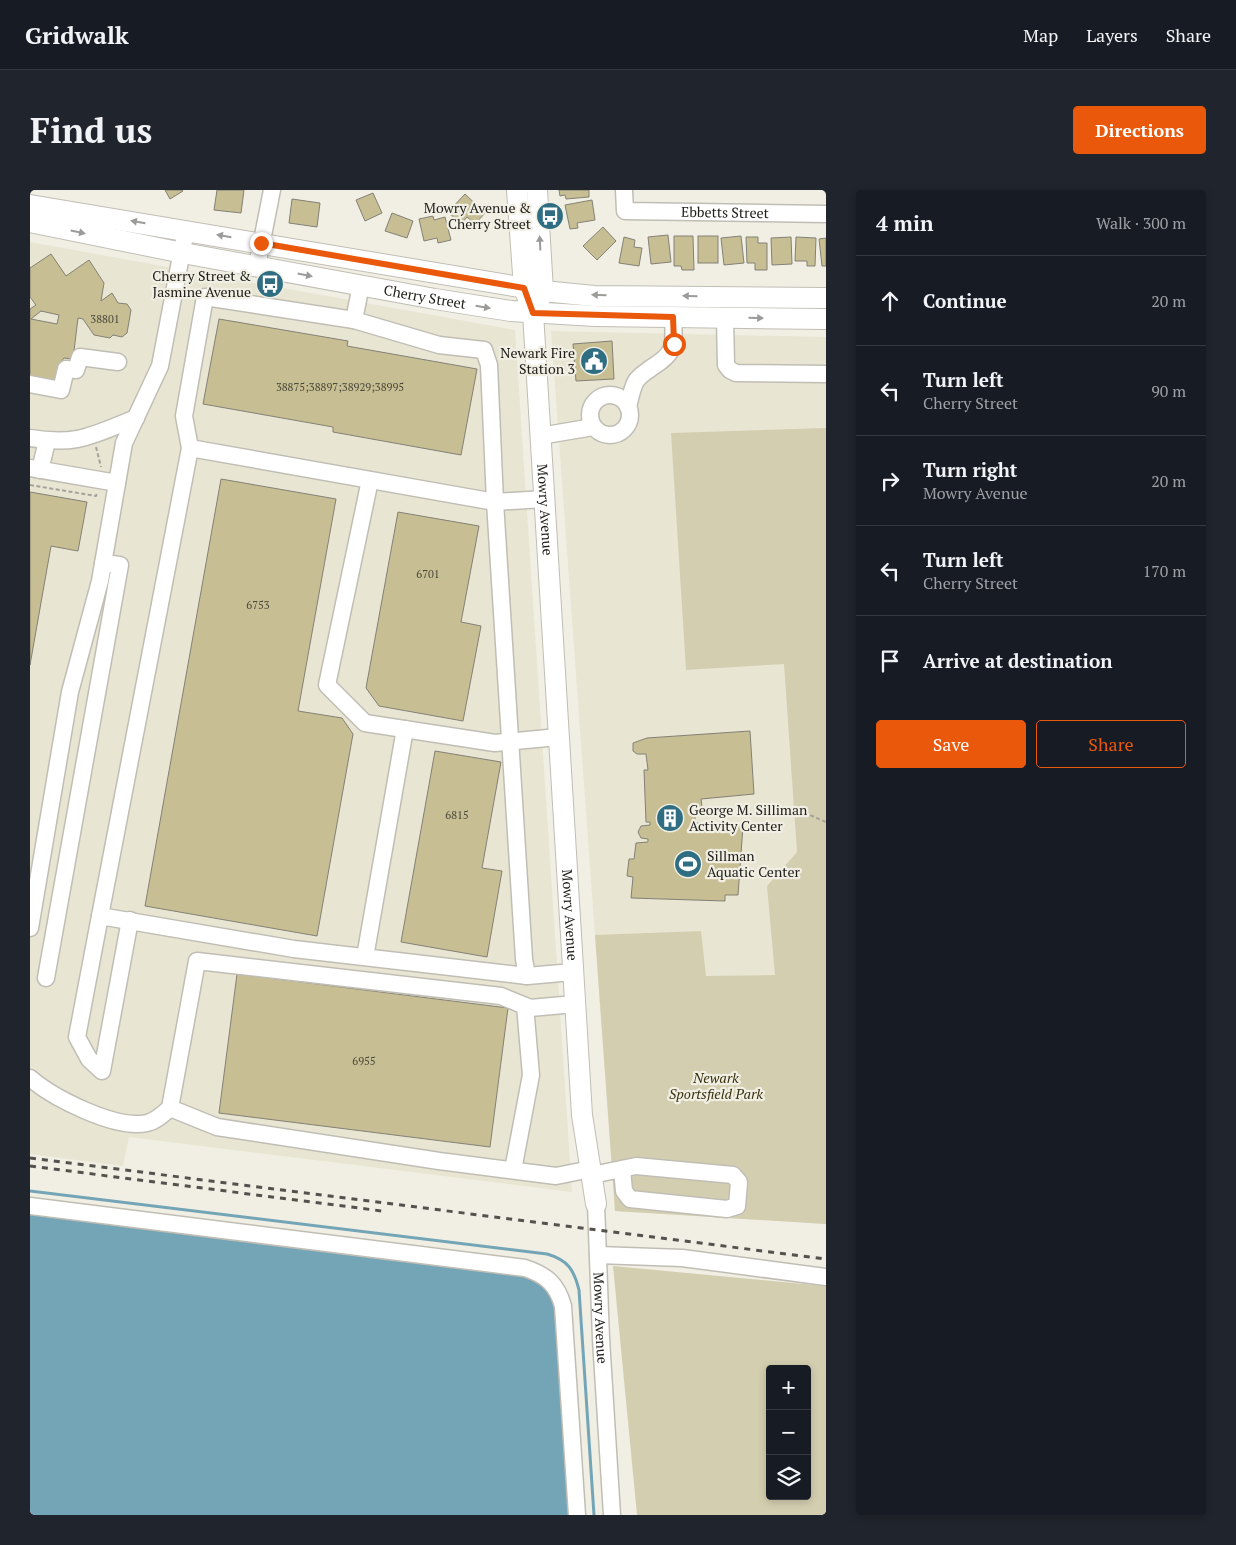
<!DOCTYPE html>
<html lang="en">
<head>
<meta charset="utf-8">
<style>
  body { margin:0; font-family:"PT Serif",serif; background:#20242c; color:#f1f3f6 }
  .controls { position:absolute; right:15px; bottom:15px; display:grid; overflow:hidden; border-radius:5px; box-shadow:0 2px 8px #0003 }
  .controls button { width:45px; height:45px; display:grid; place-items:center; padding:0; border:0; border-bottom:1px solid #363941; background:#171b24; color:#f1f3f6; font:25px sans-serif }
  .stop { position:absolute; width:15px; height:15px; margin:-11px; border:4px solid #ea580c; border-radius:50%; background:#fff }
  .stop.end { background:#ea580c; border-color:#fff; box-shadow:0 1px 5px #0008 }
  .list { margin:0; padding:0; list-style:none }
  h2 { display:flex; justify-content:space-between; align-items:center; height:65px; margin:0; padding:0 20px; font-size:21px }
  h2 small { font-size:16px; font-weight:400; color:#9ea1a6 }
  .list li { display:grid; grid-template-columns:32px 1fr auto; gap:15px; align-items:center; box-sizing:border-box; height:90px; padding:0 20px; border-top:1px solid #363941 }
  .list b { display:block; font-size:19px; white-space:nowrap }
  .list p { margin:0; font-size:16px; white-space:nowrap; color:#9ea1a6 }
  .list em { font-size:16px; font-style:normal; color:#9ea1a6 }
  .actions { display:flex; gap:10px; padding:15px 20px }
  .actions a { flex:1; padding:11px 0; border:1px solid #ea580c; border-radius:5px; text-align:center; font-size:18px; color:#ea580c }
  .actions .main { background:#ea580c; color:#fff }
  .icon { flex:none; width:28px; height:28px; fill:none; stroke:currentColor; stroke-width:2; stroke-linecap:round; stroke-linejoin:round }
  .map { position:relative; flex:none; width:796px; height:1325px; overflow:hidden; border-radius:5px }
  header { display:flex; align-items:center; gap:30px; box-sizing:border-box; height:70px; padding:0 25px; background:#171b24; border-bottom:1px solid #363941 }
  header strong { font-size:24px }
  nav { display:flex; gap:28px; margin-inline-start:auto; font-size:18px }
  .intro { display:flex; align-items:center; justify-content:space-between; box-sizing:border-box; height:120px; padding:0 30px }
  h1 { margin:0; font-size:35px }
  .button { padding:12px 22px; border-radius:5px; background:#ea580c; color:#fff; font-size:18px; font-weight:700 }
  main { display:flex; gap:30px; padding:0 30px }
  aside { flex:1; background:#171b24; border-radius:5px; box-shadow:0 2px 8px #0003 }
  .map>svg:first-child { display:block }
  .built { fill:#e8e5d2 }
  .green { fill:#d4ceb1; fill-rule:evenodd }
  .water { fill:#74a5b7 }
  .lines { fill:none; stroke-linecap:round; stroke-linejoin:round }
  .stream { stroke:#74a5b7; stroke-width:3 }
  .building { fill:#c7be93; stroke:#838177; fill-rule:evenodd }
  .minor-casing { stroke:#c0beb4; stroke-width:19 }
  .major-casing { stroke:#c0beb4; stroke-width:22 }
  .path { stroke:#a4a29a; stroke-width:2; stroke-dasharray:4 2.5; stroke-linecap:butt }
  .minor { stroke:#fff; stroke-width:16 }
  .major { stroke:#fff; stroke-width:20 }
  .rail { stroke:#54524d; stroke-width:3; stroke-dasharray:6 6; stroke-linecap:butt }
  .oneway { fill:#9b9b99 }
  .route { stroke:#ea580c; stroke-width:6 }
  .labels { text-anchor:middle; stroke-width:4.5; stroke-linejoin:round; paint-order:stroke }
  .number-label { font-size:11px; fill:#4a483a }
  .poi-label { font-size:14px; fill:#21201c; stroke:#f1efe4; text-anchor:end }
  .street-label { font-size:14px; fill:#21201c; stroke:#f1efe4 }
  .park-label { font-size:14px; font-style:italic; fill:#38310d; stroke:#f1efe4 }
</style>
</head>
<body>
<header>
<strong>Gridwalk</strong>
<nav><a>Map</a><a>Layers</a><a>Share</a></nav>
</header>
<div class="intro"><h1>Find us</h1><a class="button">Directions</a></div>
<main>
<div class="map">
<svg width="796" height="1325" viewBox="0 0 796 1325">
  <rect width="100%" height="100%" fill="#f1efe4"/>
  <g class="built">
    <polygon points="0,52 485,140 542,1002 99,947 93,976 0,964"/>
    <polygon points="521,141 796,147 796,1034 585,1021"/>
  </g>
  <g class="green">
    <polygon points="796,238 796,1034 585,1021 565,745 671,741 676,786 745,785 737,696 767,662 754,474 656,480 641,243"/>
    <path d="M583,1076L796,1096V1325H607ZM740,1179H777V1306H740Z"/>
  </g>
  <polygon class="water" points="0,1023 503,1086 529,1113 542,1325 0,1325"/>
  <g class="lines">
    <path class="stream" d="M0,1001L517,1064C538,1070 544,1080 549,1100L564,1325"/>
  </g>
  <g class="building">
    <polygon points="135,0 152,0 153,1 140,9"/>
    <polygon points="187,0 214,0 211,23 184,20"/>
    <polygon points="529,0 559,0 559,7 536,9 535,5 530,6"/>
    <polygon points="343,3 352,23 335,31 326,10"/>
    <polygon points="435,4 455,23 445,34 437,27 431,34 418,22"/>
    <polygon points="262,9 290,13 287,37 259,33"/>
    <polygon points="562,10 565,30 547,33 548,38 540,39 535,15"/>
    <polygon points="362,23 383,31 377,48 355,41"/>
    <polygon points="403,26 404,30 415,27 421,50 408,53 407,48 394,51 389,29"/>
    <polygon points="573,37 586,51 567,70 553,56"/>
    <polygon points="638,45 641,72 621,74 618,47"/>
    <polygon points="644,46 663,46 664,80 652,80 651,76 644,76"/>
    <rect x="668" y="46" width="20" height="27"/>
    <polygon points="711,46 714,73 694,75 691,48"/>
    <polygon points="594,47 605,50 604,57 612,58 609,76 589,73"/>
    <polygon points="716,47 728,47 728,53 737,53 737,80 725,80 725,73 717,73"/>
    <polygon points="761,47 762,74 742,75 741,48"/>
    <polygon points="766,47 786,48 785,76 777,76 777,71 765,71"/>
    <polygon points="796,48 796,76 792,76 789,49"/>
    <path d="M21,64L36,86L59,70L74,93L71,111L82,103L88,113L97,114L101,120L97,143L92,147L83,145L80,148L64,145L53,129L48,128L43,169L34,168L31,172L27,194L0,190V119L6,115L0,107V78ZM11,121L29,125L27,134L1,129Z"/>
    <polygon points="189,129 318,151 317,156 447,179 431,265 303,242 303,237 173,214"/>
    <polygon points="582,151 584,189 546,191 543,154"/>
    <polygon points="191,289 306,309 268,521 312,528 323,544 287,746 115,716"/>
    <polygon points="0,302 57,312 48,361 21,356 0,475"/>
    <polygon points="368,322 449,336 431,432 451,436 433,531 349,516 336,498"/>
    <polygon points="720,541 724,604 671,609 673,624 665,625 665,633 713,636 708,705 695,705 695,711 601,708 603,687 597,686 599,669 604,669 606,653 618,652 618,649 611,648 608,642 611,636 620,635 620,632 616,632 614,580 618,580 616,564 607,564 603,561 603,553 617,548"/>
    <polygon points="405,561 471,572 452,678 472,681 457,767 371,752"/>
    <polygon points="207,784 478,818 460,957 189,923"/>
  </g>
  <g class="lines">
    <g class="minor-casing">
      <g id="minor">
        <path id="s1" d="M594,0L595,21L796,24"/>
        <polyline points="227,76 242,0"/>
        <polygon points="175,107 324,130 409,155 454,160 459,175 465,312 494,769 497,786 264,759 70,726 160,258 154,226"/>
        <polyline points="695,128 696,175 700,180 706,183 796,184"/>
        <polyline points="324,130 331,95"/>
        <polyline points="0,194 31,200 36,179 46,180 50,167 88,172"/>
        <circle cx="580" cy="225" r="20"/>
        <path d="M598,217C600,209 602,198 606,191C610,185 616,182 621,178C647,162 644,156 643,127"/>
        <polyline points="510,246 563,237"/>
        <path d="M0,248C47,256 63,245 106,228"/>
        <polyline points="160,258 465,312 514,309"/>
        <polyline points="0,278 87,293"/>
        <polyline points="10,280 17,251"/>
        <polyline points="340,290 297,495 335,533 465,553 528,547"/>
        <polyline points="70,726 47,847 59,869 72,881 100,730"/>
        <polyline points="0,738 40,502 70,391 94,253 130,176 156,40"/>
        <polyline points="335,767 375,539"/>
        <polyline points="497,786 543,782"/>
        <polyline points="16,788 90,375 73,373"/>
        <polyline points="545,814 500,818 471,806 167,771 140,918 187,937 409,971 526,986 561,979"/>
        <path d="M0,888C23,908 86,940 117,933C126,931 133,924 140,918"/>
        <polyline points="483,980 501,885 495,816"/>
        <polyline points="562,985 606,976 703,985 709,992 707,1016 697,1019 600,1009 594,1001 592,979"/>
        <path id="s2" d="M566,1014L571,1149L582,1325"/>
        <path d="M0,1016L495,1078C516,1085 527,1094 533,1116L547,1325"/>
        <polyline points="568,1065 652,1068 796,1087"/>
      </g>
    </g>
    <g class="major-casing">
      <g id="major">
        <path id="s3" d="M487,0L494,98L503,123L552,925L566,1014"/>
        <polyline points="507,0 513,101 508,113"/>
        <polyline points="0,15 513,101 564,106 796,108"/>
        <path id="s4" d="M0,32L153,63L405,109L481,121L565,126L796,129"/>
      </g>
    </g>
    <g class="path">
      <polyline points="66,257 71,277"/>
      <polyline points="0,295 66,306 67,303"/>
      <polyline points="742,619 773,622 796,632"/>
    </g>
    <use href="#minor" class="minor"/>
    <use href="#major" class="major"/>
    <g class="rail">
      <polyline points="0,968 796,1069"/>
      <polyline points="0,976 352,1021"/>
    </g>
  </g>
  <defs><path id="oneway-solid" d="M-6-.8H1V-3.2L6.5 0L1 3.2V.8H-6Z" transform="scale(1.25)"/></defs>
  <g class="oneway">
    <use href="#oneway-solid" transform="translate(108 32) rotate(-170)"/>
    <use href="#oneway-solid" transform="translate(48 42) rotate(12)"/>
    <use href="#oneway-solid" transform="translate(194 46) rotate(-170)"/>
    <use href="#oneway-solid" transform="translate(510 53) rotate(-93)"/>
    <use href="#oneway-solid" transform="translate(275 85) rotate(11)"/>
    <use href="#oneway-solid" transform="translate(569 105) rotate(-179)"/>
    <use href="#oneway-solid" transform="translate(660 106) rotate(-179)"/>
    <use href="#oneway-solid" transform="translate(453 117) rotate(9)"/>
    <use href="#oneway-solid" transform="translate(726 128) rotate(1)"/>
  </g>
  <g class="lines">
    <polyline class="route" points="231,53 494,98 503,123 643,127 644,154"/>
  </g>
  <defs>
    <g id="bus-disc" transform="scale(1.4375)"><circle r="9.5" fill="#2f6d83" stroke="#f1efe4"/><path d="M-5-6H5V4H4V6H2V4H-2V6H-4V4H-5ZM-3.5-4V0h7V-4ZM-3.5 1.2v1.5H-2V1.2ZM2 1.2v1.5H3.5V1.2Z" fill="#fff"/></g>
    <g id="civic-disc" transform="scale(1.4375)"><circle r="9.5" fill="#2f6d83" stroke="#f1efe4"/><path d="M-.6-6.5H3V-4.5H.6V-3L4-1V1h2V6H-6V1h2V-1L-.6-3ZM-1.2 2.5V6h2.4V2.5Z" fill="#fff"/></g>
    <g id="building-disc" transform="scale(1.4375)"><circle r="9.5" fill="#2f6d83" stroke="#f1efe4"/><path d="M-4-6H4V6H1V3H-1V6H-4ZM-2.5-4.3h1.7v1.8h-1.7ZM.8-4.3h1.7v1.8H.8ZM-2.5-1h1.7V.8h-1.7ZM.8-1h1.7V.8H.8Z" fill="#fff"/></g>
    <g id="stadium-disc" transform="scale(1.4375)"><circle r="9.5" fill="#2f6d83" stroke="#f1efe4"/><path d="M0-5a6.5 5 0 1 0 0 10a6.5 5 0 1 0 0-10ZM-3.5-1.8h7v3.6h-7Z" fill="#fff"/></g>
  </defs>
  <g fill-rule="evenodd">
    <use href="#bus-disc" x="520" y="26"/>
    <use href="#bus-disc" x="240" y="94"/>
    <use href="#civic-disc" x="564" y="171"/>
    <use href="#building-disc" x="640" y="628"/>
    <use href="#stadium-disc" x="658" y="674"/>
  </g>
  <g class="labels">
    <g class="number-label">
      <text x="75" y="133">38801</text>
      <text x="310" y="201">38875;38897;38929;38995</text>
      <text x="398" y="388">6701</text>
      <text x="228" y="419">6753</text>
      <text x="427" y="629">6815</text>
      <text x="334" y="875">6955</text>
    </g>
    <g class="poi-label">
      <text x="501" y="23">Mowry Avenue &amp;<tspan x="501" dy="16">Cherry Street</tspan></text>
      <text x="221" y="91">Cherry Street &amp;<tspan x="221" dy="16">Jasmine Avenue</tspan></text>
      <text x="545" y="168">Newark Fire<tspan x="545" dy="16">Station 3</tspan></text>
      <text x="659" y="625" text-anchor="start">George M. Silliman<tspan x="659" dy="16">Activity Center</tspan></text>
      <text x="677" y="671" text-anchor="start">Sillman<tspan x="677" dy="16">Aquatic Center</tspan></text>
    </g>
    <g class="street-label">
      <text dy="5" stroke="none"><textPath href="#s1" startOffset="121">Ebbetts Street</textPath></text>
      <text dy="5" stroke="none"><textPath href="#s4" startOffset="402">Cherry Street</textPath></text>
      <text dy="5" stroke="none"><textPath href="#s3" startOffset="322">Mowry Avenue</textPath></text>
      <text dy="5" stroke="none"><textPath href="#s3" startOffset="728">Mowry Avenue</textPath></text>
      <text dy="5" stroke="none"><textPath href="#s2" startOffset="114">Mowry Avenue</textPath></text>
    </g>
    <g class="park-label">
      <text x="686" y="893">Newark<tspan x="686" dy="16">Sportsfield Park</tspan></text>
    </g>
  </g>
</svg>
<div class="controls">
<button>+</button>
<button>−</button>
<button><svg class="icon" aria-label="layers" viewBox="0 0 24 24"><path d="M12 4l9 5-9 5-9-5zM3 14l9 5 9-5"/></svg></button>
</div>
<div class="stop" style="left:644px;top:154px"></div>
<div class="stop end" style="left:231px;top:53px"></div>
</div>
<aside>
<h2>4 min<small>Walk · 300 m</small></h2>
<ul class="list">
<li><svg class="icon" aria-label="ahead" viewBox="0 0 24 24"><path d="M12 20V5M6 11l6-6 6 6"/></svg><div><b>Continue</b></div><em>20 m</em></li>
<li><svg class="icon" aria-label="left" viewBox="0 0 24 24"><path d="M17 20v-9H6M10 6l-5 5 5 5"/></svg><div><b>Turn left</b><p>Cherry Street</p></div><em>90 m</em></li>
<li><svg class="icon" aria-label="right" viewBox="0 0 24 24"><path d="M7 20v-9h11M14 6l5 5-5 5"/></svg><div><b>Turn right</b><p>Mowry Avenue</p></div><em>20 m</em></li>
<li><svg class="icon" aria-label="left" viewBox="0 0 24 24"><path d="M17 20v-9H6M10 6l-5 5 5 5"/></svg><div><b>Turn left</b><p>Cherry Street</p></div><em>170 m</em></li>
<li><svg class="icon" aria-label="arrive" viewBox="0 0 24 24"><path d="M6 21V4h12l-3 4 3 4H6"/></svg><div><b>Arrive at destination</b></div></li>
</ul>
<div class="actions"><a class="main">Save</a><a>Share</a></div>
</aside>
</main>
</body>
</html>
